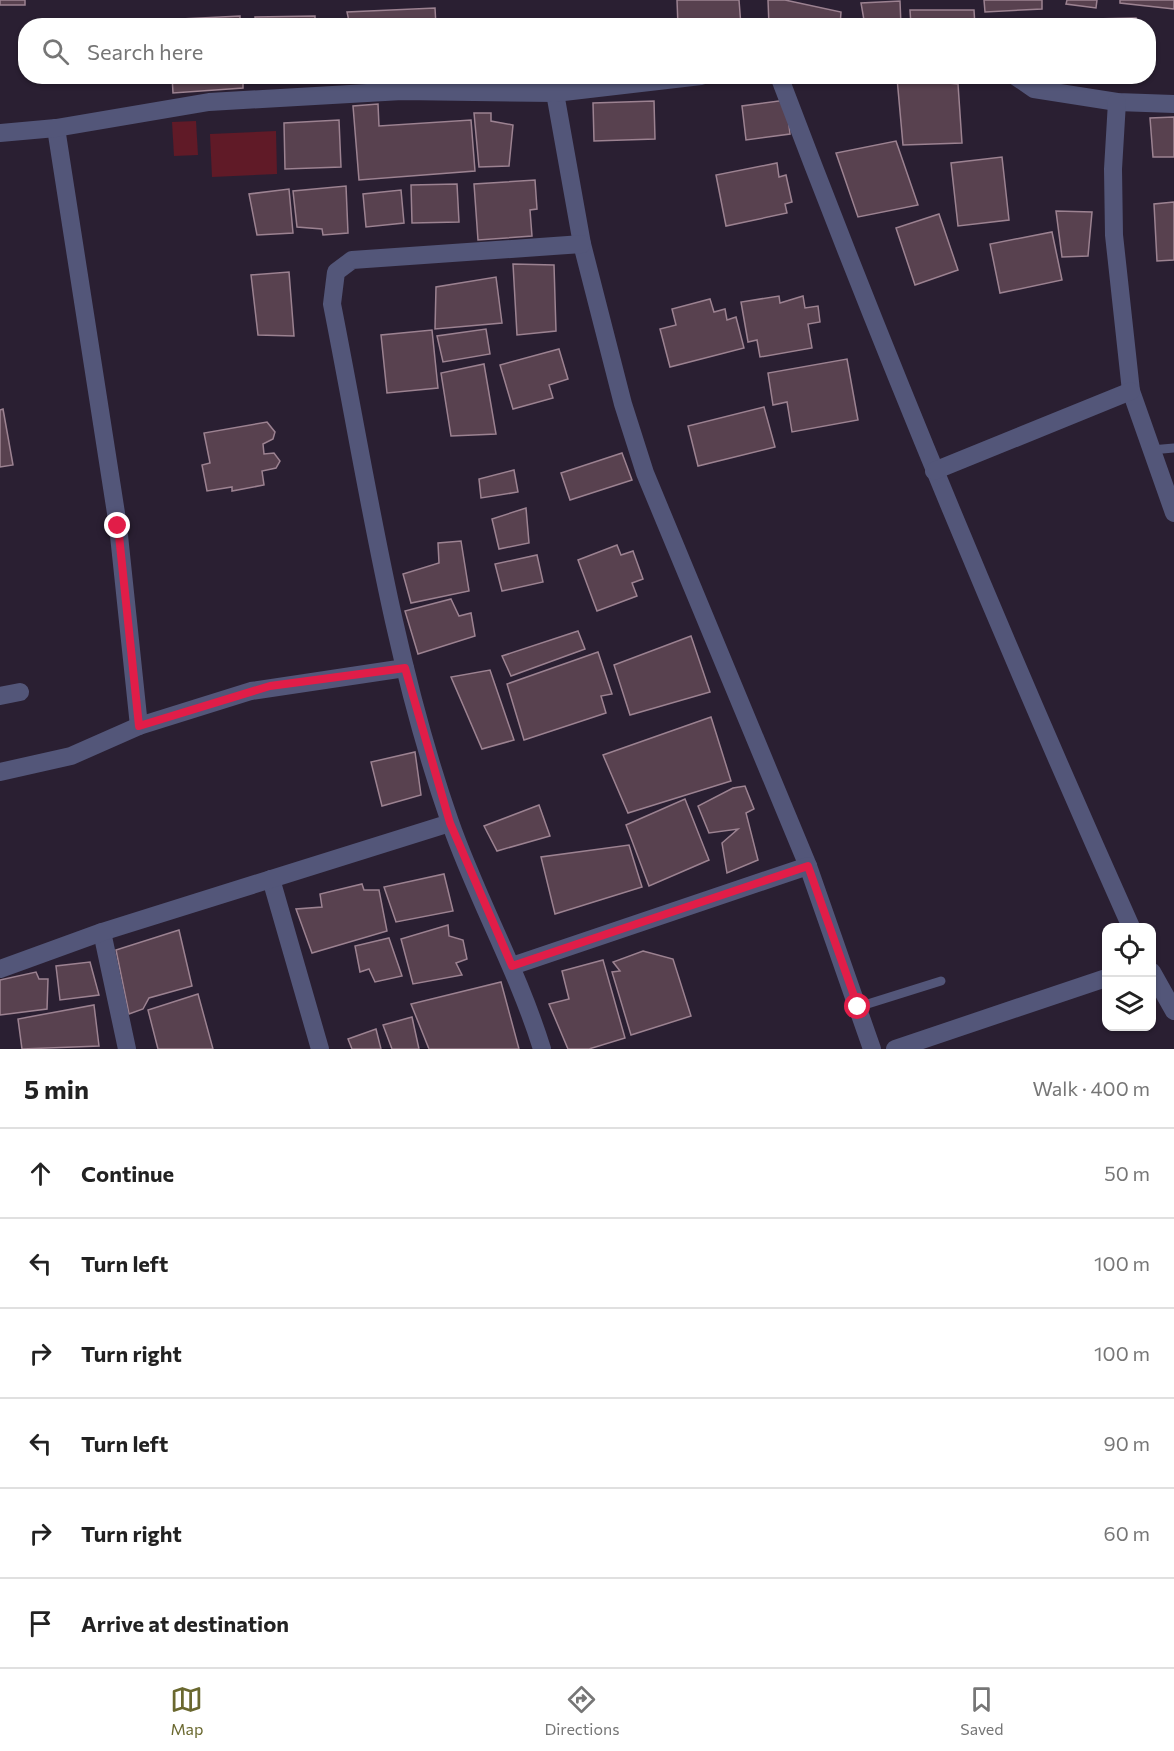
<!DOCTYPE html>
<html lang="en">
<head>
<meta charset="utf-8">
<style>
  body { margin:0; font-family:Commissioner,sans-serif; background:#f6f6f6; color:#222 }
  .controls { position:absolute; right:18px; bottom:18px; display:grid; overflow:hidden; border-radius:12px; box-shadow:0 2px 4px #0004 }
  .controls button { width:54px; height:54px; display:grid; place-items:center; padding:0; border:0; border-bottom:2px solid #e0e0e0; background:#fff; color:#222; font:30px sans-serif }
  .stop { position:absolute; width:18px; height:18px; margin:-14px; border:4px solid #e11d48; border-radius:50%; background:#fff }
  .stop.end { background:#e11d48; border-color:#fff; box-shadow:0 2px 6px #0008 }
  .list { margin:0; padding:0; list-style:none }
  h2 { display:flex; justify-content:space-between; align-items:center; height:78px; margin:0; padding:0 24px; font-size:26px }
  h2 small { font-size:20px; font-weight:400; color:#767676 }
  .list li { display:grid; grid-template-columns:39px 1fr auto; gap:18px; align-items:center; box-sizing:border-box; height:90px; padding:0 24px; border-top:2px solid #e0e0e0 }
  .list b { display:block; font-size:22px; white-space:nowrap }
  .list em { font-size:20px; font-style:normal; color:#767676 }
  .icon { flex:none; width:33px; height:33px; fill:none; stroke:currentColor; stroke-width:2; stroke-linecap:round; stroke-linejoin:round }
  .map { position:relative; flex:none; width:1174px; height:1049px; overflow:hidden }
  .search { position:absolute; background:#fff; box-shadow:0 2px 4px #0004; left:18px; right:18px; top:18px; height:66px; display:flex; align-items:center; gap:15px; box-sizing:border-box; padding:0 21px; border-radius:24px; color:#767676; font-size:22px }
  .sheet { height:618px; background:#fff }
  nav { display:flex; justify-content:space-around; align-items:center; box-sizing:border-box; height:84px; border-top:2px solid #e0e0e0; background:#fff; font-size:16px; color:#767676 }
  nav a { display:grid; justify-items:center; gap:3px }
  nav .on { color:#6a682f }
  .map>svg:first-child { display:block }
  .green { fill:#601a27 }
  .building { fill:#58414f; stroke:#9c8291; stroke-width:1.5 }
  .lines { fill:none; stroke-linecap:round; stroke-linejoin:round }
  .lane { stroke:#535679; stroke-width:9 }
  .street { stroke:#535679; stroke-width:18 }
  .route { stroke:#e11d48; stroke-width:8 }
</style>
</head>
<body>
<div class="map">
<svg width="1174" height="1049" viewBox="0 0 1174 1049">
  <rect width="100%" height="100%" fill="#2a1f32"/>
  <g class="green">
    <polygon points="196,121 198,155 174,156 172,122"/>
    <polygon points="276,131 277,174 212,177 210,134"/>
  </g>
  <g class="building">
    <rect x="0" y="0" width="25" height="5"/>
    <polygon points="677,0 739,0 741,26 678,26"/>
    <polygon points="768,0 785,0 841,12 840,26 769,26"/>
    <polygon points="984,0 1042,0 1042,9 985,12"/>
    <polygon points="1067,0 1097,0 1096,8 1066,4"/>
    <polygon points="1120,0 1174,0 1174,9 1120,3"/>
    <polygon points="900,1 901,26 865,26 861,3"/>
    <polygon points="435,8 436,26 350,26 347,12"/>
    <polygon points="910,10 974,10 975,26 911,26"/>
    <polygon points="240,16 240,26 180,26 181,19"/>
    <polygon points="315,16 315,26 256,26 255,17"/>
    <polygon points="1136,18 1136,26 1094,26 1093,19"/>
    <polygon points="172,76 243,76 243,88 173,93"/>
    <polygon points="1095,76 1138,76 1138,80 1096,81"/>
    <polygon points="897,78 958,84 962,143 903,145"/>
    <polygon points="786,100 790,134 746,140 742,106"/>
    <polygon points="654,101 655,139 594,141 593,103"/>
    <polygon points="378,104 379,126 471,120 475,171 359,180 353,106"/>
    <polygon points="474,113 491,113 491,121 513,125 509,166 479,167"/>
    <polygon points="1174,117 1174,157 1153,157 1150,118"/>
    <polygon points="339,120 341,167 285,169 284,123"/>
    <polygon points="896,141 918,205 858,217 836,153"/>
    <polygon points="1002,157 1009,220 958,226 951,163"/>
    <polygon points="777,163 779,177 786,175 792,202 785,204 787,213 726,226 716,175"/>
    <polygon points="535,180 537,209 530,210 532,236 478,240 474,184"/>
    <polygon points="457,184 459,222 412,223 411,185"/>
    <polygon points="346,186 348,233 323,235 322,229 297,227 293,191"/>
    <polygon points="289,189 293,233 257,235 249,194"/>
    <polygon points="401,190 404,223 366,227 363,194"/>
    <polygon points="1174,202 1174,260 1157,261 1154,204"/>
    <polygon points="1056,211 1092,212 1088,256 1062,257"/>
    <polygon points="939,214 958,270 915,285 896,228"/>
    <polygon points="1052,232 1062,280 1000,293 990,244"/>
    <polygon points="513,264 554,265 556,331 517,335"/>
    <polygon points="289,272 294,336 258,335 251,275"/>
    <polygon points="496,277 502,323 435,329 436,287"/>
    <polygon points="779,296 780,303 803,296 805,308 818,306 820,322 808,324 812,348 760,357 757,340 748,342 741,302"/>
    <polygon points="710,299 714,312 725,309 727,320 736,317 744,348 670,367 660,329 676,325 672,309"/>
    <polygon points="486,329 490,354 443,362 437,336"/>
    <polygon points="432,330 438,388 387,393 381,335"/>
    <polygon points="559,349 568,379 549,385 553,398 513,409 500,365"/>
    <polygon points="847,359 858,420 792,432 787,402 773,405 768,373"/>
    <polygon points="484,364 496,434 451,436 441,373"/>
    <polygon points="764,407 775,447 698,466 688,426"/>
    <polygon points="3,409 13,465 0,467 0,410"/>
    <polygon points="267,422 275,432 273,439 263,444 264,454 274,453 280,461 276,468 262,471 264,485 232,491 232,487 207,491 202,465 210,463 204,433"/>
    <polygon points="622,453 632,480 570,500 561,473"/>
    <polygon points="514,470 518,492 481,498 479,479"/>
    <polygon points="526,508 529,543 499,549 492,519"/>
    <polygon points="461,541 469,591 411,603 403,574 439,563 438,543"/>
    <polygon points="617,545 621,555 633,551 643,579 632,583 637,596 597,611 578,560"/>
    <polygon points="537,555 543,582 502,591 495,564"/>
    <polygon points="451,599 459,616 471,613 475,636 418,654 405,611"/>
    <polygon points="578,631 585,649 511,676 502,656"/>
    <polygon points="691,636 710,692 630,715 614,665"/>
    <polygon points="598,652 612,694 601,696 606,713 524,740 507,684"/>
    <polygon points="490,670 514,740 482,749 451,677"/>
    <polygon points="711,717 731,781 628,813 603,755"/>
    <polygon points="415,752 421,795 382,806 371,762"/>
    <polygon points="745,786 754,809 746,813 758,860 727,873 722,843 738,829 709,833 698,806 733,788"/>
    <polygon points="685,799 709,860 649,886 626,825"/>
    <polygon points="539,805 550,836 497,851 484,826"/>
    <polygon points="629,845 642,887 555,914 541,857"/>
    <polygon points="444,874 453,911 396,922 384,887"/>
    <polygon points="362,884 364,890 379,890 387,931 312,953 296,909 322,907 320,894"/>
    <polygon points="448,925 449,936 463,940 467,959 456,963 462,975 413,984 401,939"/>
    <polygon points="179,930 192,986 149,998 143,1009 129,1014 116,950"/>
    <polygon points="389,938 402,976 375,982 369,969 360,972 355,946"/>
    <polygon points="643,951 673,959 691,1016 631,1035 612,972 620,971 613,962"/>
    <polygon points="603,960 625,1038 589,1049 568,1049 549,1004 569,999 562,971"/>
    <polygon points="90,962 99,995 60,1000 56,966"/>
    <polygon points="36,972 39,979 48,979 47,1009 0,1015 0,980"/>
    <polygon points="501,982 519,1049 429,1049 411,1004"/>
    <polygon points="198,994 213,1049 158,1049 148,1010"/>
    <polygon points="94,1005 99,1046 22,1049 18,1019"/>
    <polygon points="412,1017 419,1049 392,1049 383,1025"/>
    <polygon points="376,1029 381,1049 352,1049 348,1039"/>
  </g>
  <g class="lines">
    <g class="lane">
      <polyline points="1151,450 1174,448"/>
      <polyline points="858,1007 941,981"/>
    </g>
    <g class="street">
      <path d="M779,76C888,364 1006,647 1131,927"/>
      <polyline points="1015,76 1034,89 1117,102 1174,104"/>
      <polyline points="555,93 582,244 623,404 645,473 808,866 872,1049"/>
      <polyline points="1117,102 1113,169 1114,235 1131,391 1174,513"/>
      <polyline points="56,128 118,526 139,726"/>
      <polyline points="0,133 56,128 209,102 402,91 555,93 701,76"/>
      <polyline points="934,471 1131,391"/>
      <polyline points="0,696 20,692"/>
      <polyline points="0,772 71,756 139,726 251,691 405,668"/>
      <polyline points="271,879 320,1049"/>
      <polyline points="102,932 127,1049"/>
      <polyline points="512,966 808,866"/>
      <polyline points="0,969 102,932 450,823"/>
      <polyline points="1152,972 1174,1011"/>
      <path d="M542,1049C518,971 477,899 450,822C392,656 366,476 332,304L336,272L352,260L582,244"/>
      <polyline points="895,1049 1106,978"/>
    </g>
  </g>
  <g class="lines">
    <polyline class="route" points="118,526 139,726 270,686 405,668 450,823 512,966 808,866 858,1007"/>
  </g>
</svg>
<div class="controls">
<button><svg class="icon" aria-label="locate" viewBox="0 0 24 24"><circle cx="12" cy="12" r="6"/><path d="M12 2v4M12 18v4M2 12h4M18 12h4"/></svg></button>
<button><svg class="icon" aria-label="layers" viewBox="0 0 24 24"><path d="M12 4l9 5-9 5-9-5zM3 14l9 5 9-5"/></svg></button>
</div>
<div class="stop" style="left:858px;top:1007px"></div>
<div class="stop end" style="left:118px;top:526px"></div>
<div class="search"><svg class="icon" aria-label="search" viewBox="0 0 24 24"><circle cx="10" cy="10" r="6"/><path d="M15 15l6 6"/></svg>Search here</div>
</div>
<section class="sheet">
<h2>5 min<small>Walk · 400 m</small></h2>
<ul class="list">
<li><svg class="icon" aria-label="ahead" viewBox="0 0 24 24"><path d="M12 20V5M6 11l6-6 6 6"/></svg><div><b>Continue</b></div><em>50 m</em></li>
<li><svg class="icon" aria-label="left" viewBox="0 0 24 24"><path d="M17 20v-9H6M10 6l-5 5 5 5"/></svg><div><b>Turn left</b></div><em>100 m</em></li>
<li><svg class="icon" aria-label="right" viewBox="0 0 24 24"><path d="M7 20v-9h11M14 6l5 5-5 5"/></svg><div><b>Turn right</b></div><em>100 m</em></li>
<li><svg class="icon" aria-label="left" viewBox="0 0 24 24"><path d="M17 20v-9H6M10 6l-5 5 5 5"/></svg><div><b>Turn left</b></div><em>90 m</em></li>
<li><svg class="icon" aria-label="right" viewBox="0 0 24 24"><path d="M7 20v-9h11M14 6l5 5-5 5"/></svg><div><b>Turn right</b></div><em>60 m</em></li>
<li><svg class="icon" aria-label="arrive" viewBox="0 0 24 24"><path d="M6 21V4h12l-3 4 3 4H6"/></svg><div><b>Arrive at destination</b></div></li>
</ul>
</section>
<nav>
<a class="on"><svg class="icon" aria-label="map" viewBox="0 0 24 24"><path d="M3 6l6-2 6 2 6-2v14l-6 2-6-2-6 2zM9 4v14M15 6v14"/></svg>Map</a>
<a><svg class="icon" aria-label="directions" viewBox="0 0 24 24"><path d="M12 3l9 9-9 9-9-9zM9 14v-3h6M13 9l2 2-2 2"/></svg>Directions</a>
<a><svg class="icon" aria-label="saved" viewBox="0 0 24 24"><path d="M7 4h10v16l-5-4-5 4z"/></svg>Saved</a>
</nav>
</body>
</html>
